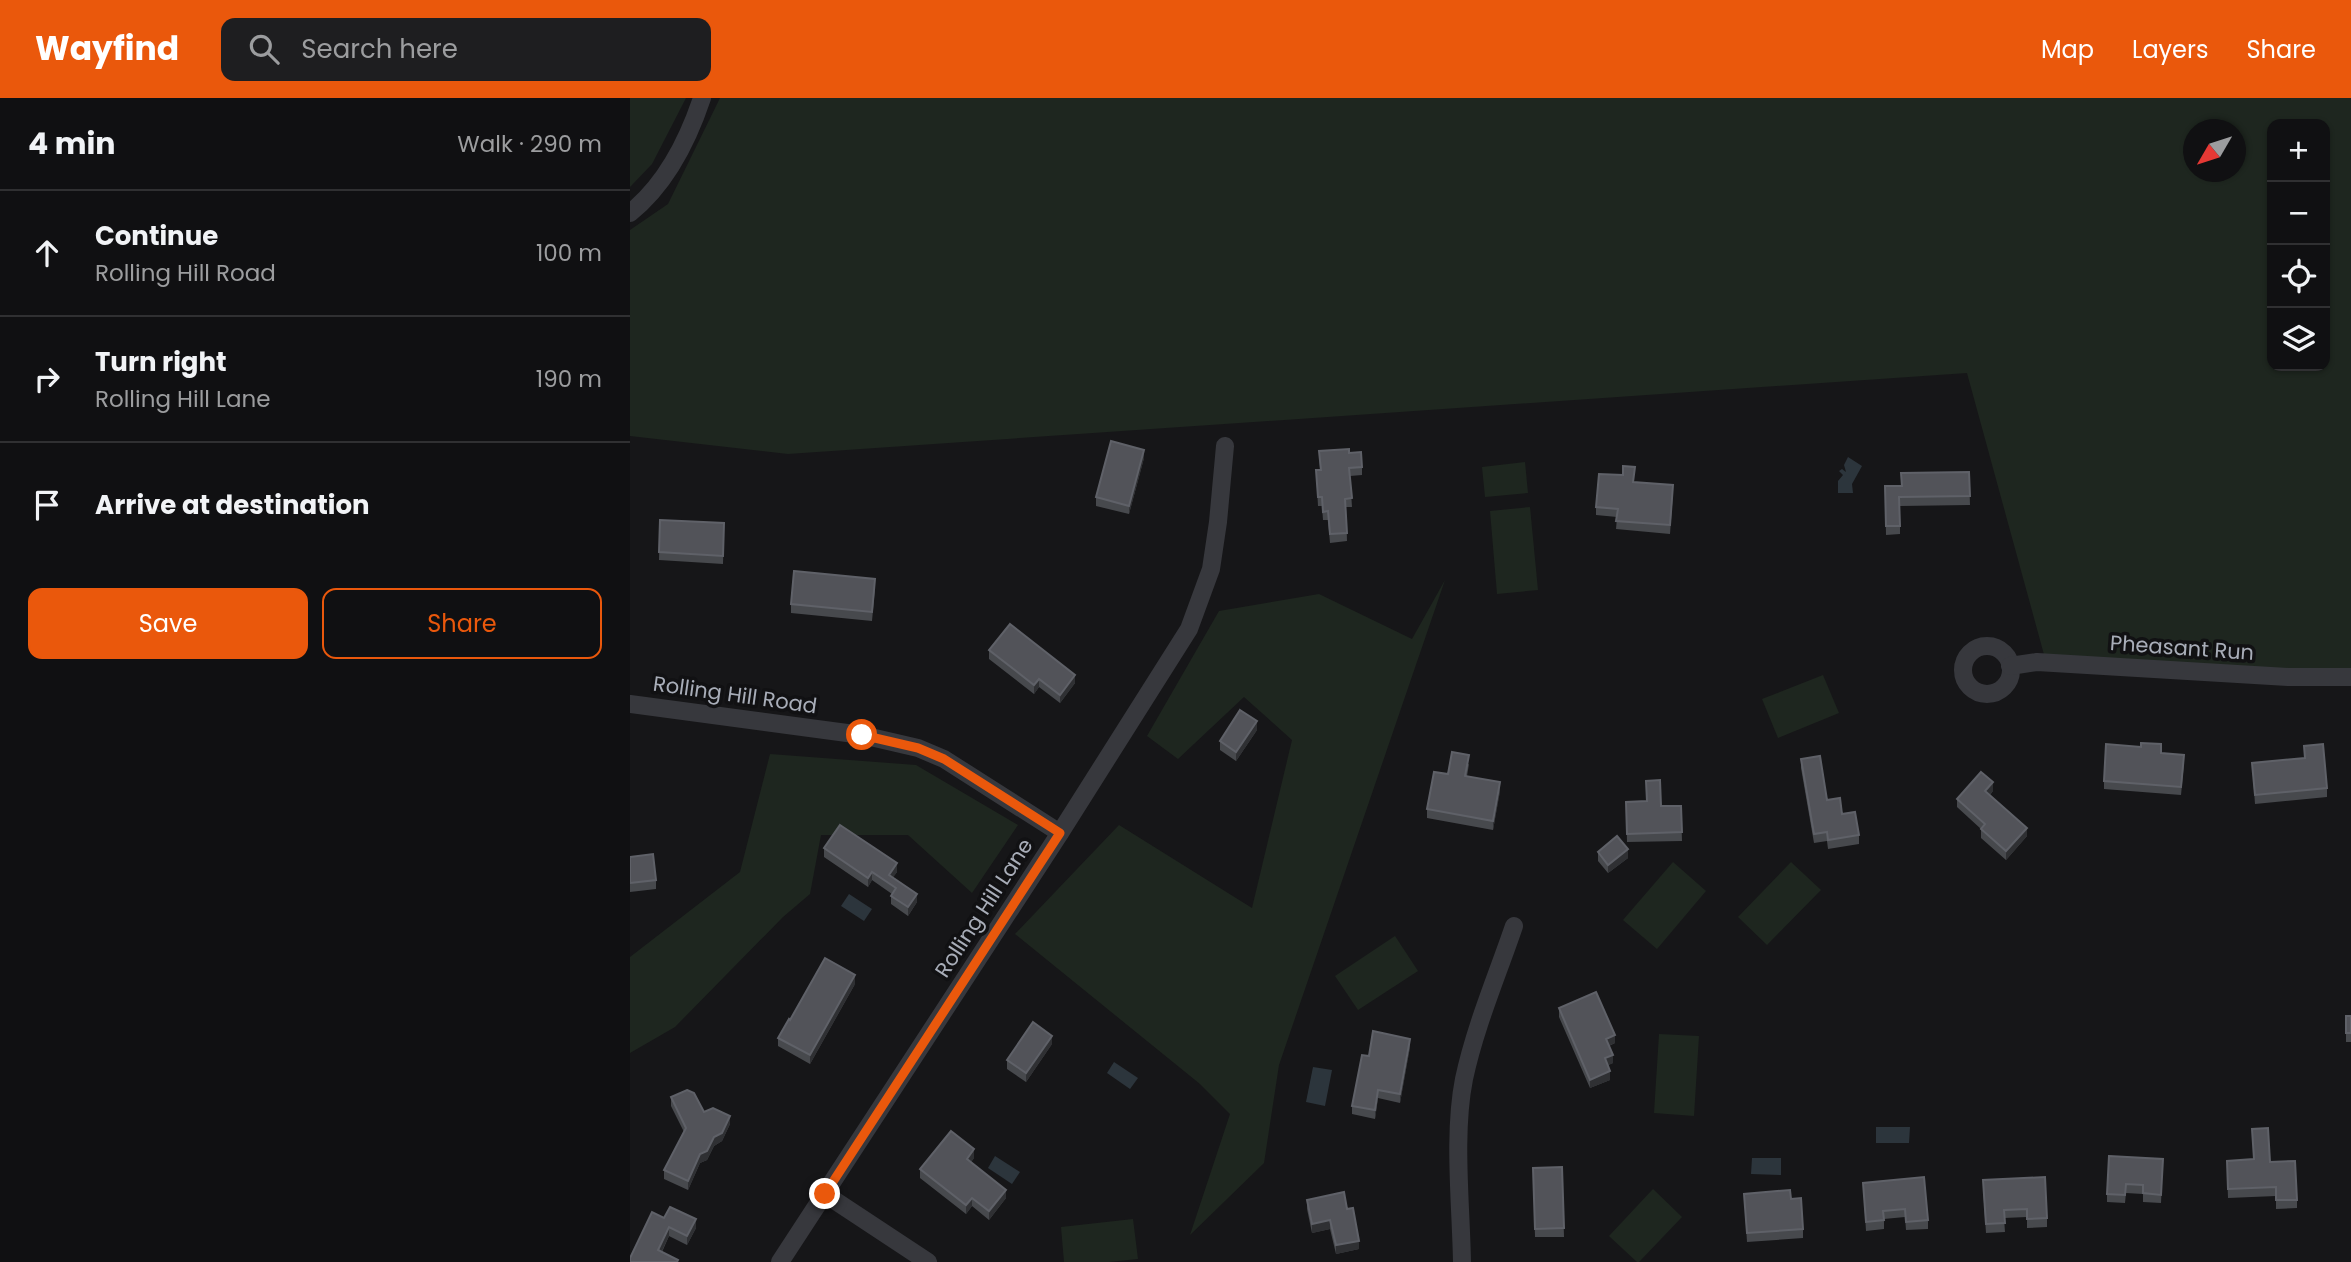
<!DOCTYPE html>
<html lang="en">
<head>
<meta charset="utf-8">
<style>
  body { margin:0; font-family:Poppins,sans-serif; background:#1e1e20; color:#f1f3f6 }
  .controls { position:absolute; right:21px; top:21px; display:grid; overflow:hidden; border-radius:14px; box-shadow:0 2px 5px #0004 }
  .controls button { width:63px; height:63px; display:grid; place-items:center; padding:0; border:0; border-bottom:2px solid #303032; background:#101012; color:#f1f3f6; font:35px sans-serif }
  .compass { position:absolute; left:1553px; top:21px; width:63px; height:63px; border-radius:50%; background:#101012; box-shadow:0 2px 5px #0004; rotate:231deg }
  .stop { position:absolute; width:21px; height:21px; margin:-16px; border:5px solid #ea580c; border-radius:50%; background:#fff }
  .stop.end { background:#ea580c; border-color:#fff; box-shadow:0 2px 7px #0008 }
  .list { margin:0; padding:0; list-style:none }
  h2 { display:flex; justify-content:space-between; align-items:center; height:91px; margin:0; padding:0 28px; font-size:30px }
  h2 small { font-size:23px; font-weight:400; color:#9c9d9f }
  .list li { display:grid; grid-template-columns:46px 1fr auto; gap:21px; align-items:center; box-sizing:border-box; height:126px; padding:0 28px; border-top:2px solid #303032 }
  .list b { display:block; font-size:26px; white-space:nowrap }
  .list p { margin:0; font-size:23px; white-space:nowrap; color:#9c9d9f }
  .list em { font-size:23px; font-style:normal; color:#9c9d9f }
  .actions { display:flex; gap:14px; padding:21px 28px }
  .actions a { flex:1; padding:16px 0; border:2px solid #ea580c; border-radius:14px; text-align:center; font-size:24px; color:#ea580c }
  .actions .main { background:#ea580c; color:#fff }
  .icon { flex:none; width:38px; height:38px; fill:none; stroke:currentColor; stroke-width:2; stroke-linecap:round; stroke-linejoin:round }
  .map { position:relative; flex:none; width:1721px; height:1164px; overflow:hidden }
  header { display:flex; align-items:center; gap:42px; box-sizing:border-box; height:98px; padding:0 35px; background:#ea580c; color:#fff }
  header strong { font-size:33px }
  nav { display:flex; gap:38px; margin-inline-start:auto; font-size:24px }
  .search { width:490px; height:63px; background:#1e1e20; display:flex; align-items:center; gap:18px; box-sizing:border-box; padding:0 24px; border-radius:14px; color:#9c9d9f; font-size:26px }
  main { display:flex }
  aside { flex:1; background:#101012 }
  .map>svg:first-child { display:block }
  .green { fill:#1e261f; fill-rule:evenodd }
  .water { fill:#2c353c }
  .lines { fill:none; stroke-linecap:round; stroke-linejoin:round }
  .street { stroke:#37383d; stroke-width:18 }
  .wall { fill:#47494d }
  .shaded-wall { fill:#2f3033 }
  .building { fill:#525359; stroke:#5f6168; stroke-width:2 }
  .route { stroke:#ea580c; stroke-width:9 }
  .labels { text-anchor:middle; stroke-width:7; stroke-linejoin:round; paint-order:stroke }
  .street-label { font-size:21px; fill:#a8adb8; stroke:#111113 }
</style>
</head>
<body>
<header>
<strong>Wayfind</strong>
<div class="search"><svg class="icon" aria-label="search" viewBox="0 0 24 24"><circle cx="10" cy="10" r="6"/><path d="M15 15l6 6"/></svg>Search here</div>
<nav><a>Map</a><a>Layers</a><a>Share</a></nav>
</header>
<main>
<aside>
<h2>4 min<small>Walk · 290 m</small></h2>
<ul class="list">
<li><svg class="icon" aria-label="ahead" viewBox="0 0 24 24"><path d="M12 20V5M6 11l6-6 6 6"/></svg><div><b>Continue</b><p>Rolling Hill Road</p></div><em>100 m</em></li>
<li><svg class="icon" aria-label="right" viewBox="0 0 24 24"><path d="M7 20v-9h11M14 6l5 5-5 5"/></svg><div><b>Turn right</b><p>Rolling Hill Lane</p></div><em>190 m</em></li>
<li><svg class="icon" aria-label="arrive" viewBox="0 0 24 24"><path d="M6 21V4h12l-3 4 3 4H6"/></svg><div><b>Arrive at destination</b></div></li>
</ul>
<div class="actions"><a class="main">Save</a><a>Share</a></div>
</aside>
<div class="map">
<svg width="1721" height="1164" viewBox="0 0 1721 1164">
  <rect width="100%" height="100%" fill="#161618"/>
  <g class="green">
    <polygon points="0,0 56,0 22,66 0,89"/>
    <path d="M90,0H1721V579L1416,564L1337,275L158,356L0,338V132L38,106ZM1642,26H1695V268H1642ZM1563,32H1605V74H1563Z"/>
    <polygon points="895,364 898,395 855,399 852,369"/>
    <polygon points="900,409 908,492 867,496 860,413"/>
    <polygon points="815,482 649,967 634,1065 560,1137 600,1016 570,986 385,836 489,727 622,810 662,642 614,599 548,661 517,638 589,513 689,496 782,541"/>
    <polygon points="1193,577 1209,615 1148,640 1132,601"/>
    <polygon points="140,656 286,667 388,727 342,795 278,737 191,737 180,796 153,819 45,929 0,955 0,859 110,774"/>
    <polygon points="1043,764 1076,793 1027,851 993,822"/>
    <polygon points="1161,764 1191,792 1137,847 1108,819"/>
    <polygon points="765,838 788,873 728,912 705,878"/>
    <polygon points="1029,936 1069,938 1064,1018 1024,1015"/>
    <polygon points="1023,1091 1052,1119 1009,1164 1007,1164 979,1138"/>
    <polygon points="503,1121 508,1161 479,1164 434,1164 431,1129"/>
  </g>
  <g class="water">
    <polygon points="1218,359 1232,368 1222,386 1223,395 1208,395 1208,383 1213,377 1209,373 1212,371 1216,374 1214,367"/>
    <polygon points="219,796 242,811 234,823 211,808"/>
    <polygon points="484,964 508,980 500,991 477,975"/>
    <polygon points="683,969 702,972 695,1008 676,1004"/>
    <polygon points="1246,1029 1280,1029 1279,1045 1246,1045"/>
    <polygon points="365,1058 390,1074 382,1086 358,1070"/>
    <polygon points="1122,1060 1151,1060 1151,1077 1121,1076"/>
  </g>
  <g class="lines">
    <g class="street">
      <path d="M0,115C35,87 58,42 72,0"/>
      <circle cx="1357" cy="572" r="24"/>
      <polyline points="1380,568 1407,564 1658,579 1721,579"/>
      <polyline points="0,606 232,637 288,650 314,661 430,735"/>
      <polyline points="195,1096 298,1164"/>
      <polyline points="150,1164 430,735 559,531 581,471 588,424 595,348"/>
      <path d="M832,1164C831,1107 823,1036 834,981C845,929 867,878 884,828"/>
    </g>
  </g>
  <g class="wall">
    <polygon points="689,353 719,355 732,369 732,377 720,378 722,409 716,409 717,443 700,445 698,422 693,422 692,408 688,408 686,372 690,372"/>
    <polygon points="514,360 499,416 466,408 466,399"/>
    <polygon points="1339,374 1340,407 1270,408 1270,436 1256,437 1255,388 1272,388"/>
    <polygon points="1004,384 1043,395 1040,436 986,431 987,419 966,417 966,409"/>
    <polygon points="30,422 94,425 93,466 29,462"/>
    <polygon points="245,490 242,523 161,515 161,506"/>
    <polygon points="359,552 445,585 430,605 409,589 404,596 359,561"/>
    <polygon points="627,632 606,663 590,652 590,643"/>
    <polygon points="1674,648 1697,690 1697,699 1625,706 1622,665 1674,660"/>
    <polygon points="1531,655 1554,665 1551,697 1474,691 1474,683"/>
    <polygon points="1171,661 1197,702 1212,716 1229,737 1229,746 1198,751 1197,743 1184,745 1171,670"/>
    <polygon points="839,666 837,678 870,693 863,732 797,720 797,711 818,676"/>
    <polygon points="1363,693 1360,697 1397,738 1376,762 1351,740 1351,731 1327,709 1327,701"/>
    <polygon points="996,704 1031,708 1051,708 1052,743 997,744"/>
    <polygon points="194,750 267,774 263,779 287,804 278,818 261,806 261,798 262,796 242,782 238,789 194,759"/>
    <polygon points="968,754 998,760 978,775 968,763"/>
    <polygon points="0,759 26,782 26,791 0,794"/>
    <polygon points="225,886 180,966 148,948 148,940"/>
    <polygon points="929,910 985,945 979,948 983,965 978,967 980,982 960,990 929,919"/>
    <rect x="1716" y="918" width="5" height="26"/>
    <polygon points="422,946 396,984 377,971 377,962"/>
    <polygon points="780,949 770,1005 748,1000 745,1021 722,1016 722,1008 739,958"/>
    <polygon points="41,999 100,1026 92,1043 84,1048 77,1062 70,1065 58,1092 34,1081 34,1072 54,1034 41,1008"/>
    <polygon points="344,1060 341,1064 376,1100 359,1122 342,1108 336,1116 290,1080 290,1071"/>
    <polygon points="1533,1061 1531,1105 1513,1104 1513,1096 1496,1095 1495,1105 1477,1104 1477,1096"/>
    <polygon points="1640,1064 1667,1102 1667,1110 1646,1111 1646,1098 1598,1100 1597,1071"/>
    <polygon points="932,1069 934,1139 905,1139 903,1070"/>
    <polygon points="1233,1085 1298,1122 1298,1131 1276,1132 1275,1119 1254,1121 1254,1131 1236,1133"/>
    <polygon points="1353,1091 1417,1120 1417,1129 1397,1130 1397,1119 1374,1120 1375,1134 1356,1135"/>
    <polygon points="1114,1096 1161,1101 1173,1131 1173,1140 1117,1144"/>
    <polygon points="677,1102 717,1111 729,1151 706,1156 700,1131 682,1135 677,1111"/>
    <polygon points="34,1120 66,1130 57,1147 39,1138 32,1154 48,1164 0,1164"/>
  </g>
  <g class="shaded-wall">
    <polygon points="514,352 514,360 499,416 499,408"/>
    <polygon points="445,577 445,585 430,605 430,597"/>
    <polygon points="409,581 409,589 404,596 404,587"/>
    <polygon points="627,623 627,632 606,663 606,654"/>
    <polygon points="870,684 870,693 863,732 863,723"/>
    <polygon points="1363,684 1363,693 1355,702 1355,693"/>
    <polygon points="1397,730 1397,738 1376,762 1376,753"/>
    <polygon points="998,751 998,760 978,775 978,767"/>
    <polygon points="267,765 267,774 259,785 259,777"/>
    <polygon points="242,774 242,782 238,789 238,780"/>
    <polygon points="287,796 287,804 278,818 278,809"/>
    <polygon points="225,877 225,886 180,966 180,957"/>
    <polygon points="985,937 985,945 976,949 976,941"/>
    <polygon points="422,938 422,946 396,984 396,975"/>
    <polygon points="780,941 780,949 770,1005 770,996"/>
    <polygon points="983,957 983,965 975,969 975,960"/>
    <polygon points="980,973 980,982 960,990 960,982"/>
    <polygon points="748,992 748,1000 745,1021 745,1012"/>
    <polygon points="100,1018 100,1026 92,1043 84,1048 77,1062 70,1065 58,1092 58,1083 70,1056"/>
    <polygon points="344,1051 344,1060 337,1069 337,1061"/>
    <polygon points="376,1092 376,1100 359,1122 359,1113"/>
    <polygon points="342,1100 342,1108 336,1116 336,1107"/>
    <polygon points="66,1121 66,1130 57,1147 57,1138"/>
    <polygon points="700,1122 700,1131 682,1135 682,1126"/>
    <polygon points="39,1129 39,1138 28,1161 28,1152"/>
    <polygon points="729,1143 729,1151 706,1156 706,1147"/>
  </g>
  <g class="building">
    <polygon points="481,343 514,352 499,408 466,399"/>
    <polygon points="719,351 719,355 731,354 732,369 719,370 722,400 715,401 717,435 700,436 698,413 693,414 692,399 688,399 686,372 691,372 689,353"/>
    <polygon points="993,368 1005,369 1003,384 1043,387 1040,427 986,423 988,411 966,409 969,376 993,377"/>
    <polygon points="1339,374 1340,398 1269,399 1270,428 1256,428 1255,388 1272,388 1271,375"/>
    <polygon points="30,422 94,425 93,458 29,454"/>
    <polygon points="164,473 245,481 242,514 161,506"/>
    <polygon points="380,526 445,577 430,597 409,581 404,587 359,552"/>
    <polygon points="610,612 627,623 606,654 590,643"/>
    <polygon points="1511,645 1531,646 1531,655 1554,657 1551,689 1474,683 1476,646 1511,649"/>
    <polygon points="1693,646 1697,690 1625,697 1622,665 1675,660 1674,648"/>
    <polygon points="822,654 839,657 835,678 870,684 863,723 797,711 804,674 818,676"/>
    <polygon points="1190,658 1197,702 1210,700 1212,716 1225,714 1229,737 1198,742 1197,734 1184,736 1171,661"/>
    <polygon points="1351,674 1363,684 1355,693 1397,730 1376,753 1351,731 1355,726 1327,701"/>
    <polygon points="1030,682 1031,708 1051,708 1052,734 997,736 996,704 1017,703 1016,683"/>
    <polygon points="210,727 267,765 259,777 287,796 278,809 261,798 266,790 242,774 238,780 194,750"/>
    <polygon points="987,738 998,751 978,767 968,754"/>
    <polygon points="23,756 26,782 0,785 0,759"/>
    <polygon points="195,860 225,877 180,957 148,940 159,921 160,922"/>
    <polygon points="966,894 985,937 976,941 983,957 975,960 980,973 960,982 929,910"/>
    <rect x="1716" y="918" width="5" height="17"/>
    <polygon points="403,924 422,938 396,975 377,962"/>
    <polygon points="743,933 780,941 770,996 748,992 745,1012 722,1008 732,957 739,958"/>
    <polygon points="57,992 64,995 74,1014 83,1010 100,1018 92,1035 84,1039 77,1053 70,1056 58,1083 34,1072 56,1030 41,999"/>
    <polygon points="1638,1030 1640,1064 1665,1063 1667,1102 1646,1102 1646,1089 1598,1091 1597,1063 1624,1061 1622,1031"/>
    <polygon points="321,1033 344,1051 337,1061 376,1092 359,1113 342,1100 336,1107 290,1071"/>
    <polygon points="1479,1058 1533,1061 1531,1097 1513,1095 1513,1087 1496,1086 1495,1097 1477,1096"/>
    <polygon points="932,1069 934,1130 905,1131 903,1070"/>
    <polygon points="1294,1079 1298,1122 1276,1124 1275,1111 1253,1113 1254,1122 1236,1124 1233,1085"/>
    <polygon points="1415,1079 1417,1120 1397,1121 1397,1111 1374,1112 1375,1125 1356,1126 1353,1082"/>
    <polygon points="1160,1092 1161,1101 1171,1100 1173,1131 1117,1135 1114,1096"/>
    <polygon points="714,1094 717,1111 723,1110 729,1143 706,1147 700,1122 682,1126 677,1102"/>
    <polygon points="40,1109 66,1121 57,1138 39,1129 28,1152 48,1162 47,1164 0,1164 0,1160 22,1114 34,1120"/>
  </g>
  <g class="lines">
    <polyline class="route" points="195,1096 430,735 314,661 288,650 232,637"/>
  </g>
  <g class="labels">
    <g class="street-label">
      <text transform="translate(1552 550) rotate(4)" y="7">Pheasant Run</text>
      <text transform="translate(105 597) rotate(8)" y="7">Rolling Hill Road</text>
      <text transform="translate(354 810) rotate(-57)" y="7">Rolling Hill Lane</text>
    </g>
  </g>
</svg>
<div class="controls">
<button>+</button>
<button>−</button>
<button><svg class="icon" aria-label="locate" viewBox="0 0 24 24"><circle cx="12" cy="12" r="6"/><path d="M12 2v4M12 18v4M2 12h4M18 12h4"/></svg></button>
<button><svg class="icon" aria-label="layers" viewBox="0 0 24 24"><path d="M12 4l9 5-9 5-9-5zM3 14l9 5 9-5"/></svg></button>
</div>
<svg class="compass" viewBox="-18 -18 36 36"><path d="M0-13l5 13h-10z" fill="#e53935"/><path d="M0 13l5-13h-10z" fill="#9c9d9f"/></svg>
<div class="stop" style="left:232px;top:637px"></div>
<div class="stop end" style="left:195px;top:1096px"></div>
</div>
</main>
</body>
</html>
